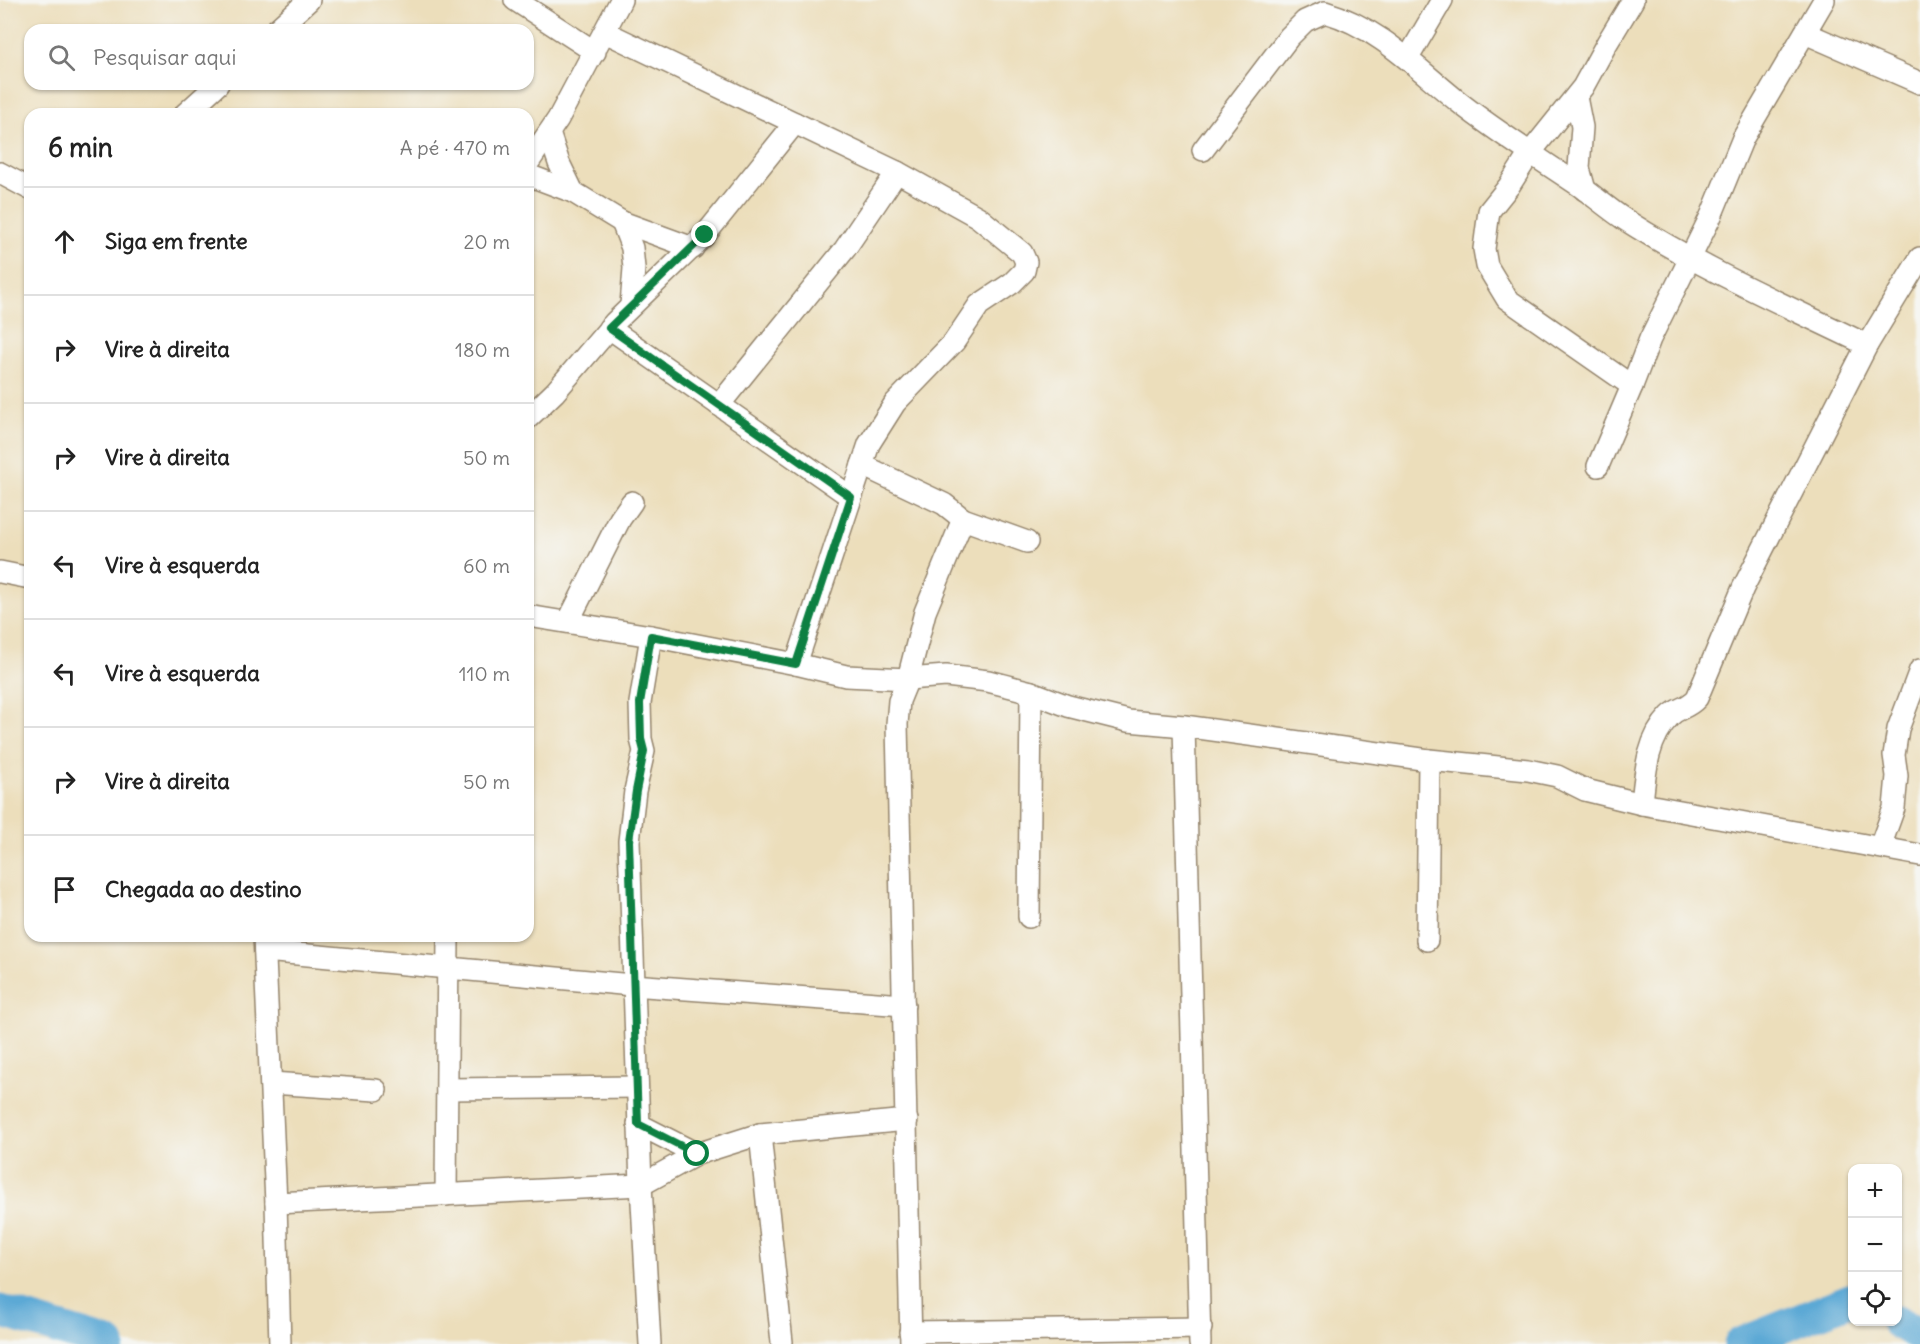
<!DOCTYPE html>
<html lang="pt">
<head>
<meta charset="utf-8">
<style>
  body { margin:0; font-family:Delius,sans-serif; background:#f6f6f6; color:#222 }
  .controls { position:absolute; right:18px; bottom:18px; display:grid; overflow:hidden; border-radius:12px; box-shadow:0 2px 4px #0004 }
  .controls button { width:54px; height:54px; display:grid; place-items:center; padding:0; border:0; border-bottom:2px solid #e0e0e0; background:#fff; color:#222; font:30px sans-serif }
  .stop { position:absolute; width:18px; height:18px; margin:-14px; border:4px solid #0b8043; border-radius:50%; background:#fff }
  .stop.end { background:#0b8043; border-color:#fff; box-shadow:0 2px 6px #0008 }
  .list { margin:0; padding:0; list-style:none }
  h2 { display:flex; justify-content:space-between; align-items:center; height:78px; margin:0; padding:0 24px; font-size:26px }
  h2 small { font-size:20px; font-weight:400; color:#767676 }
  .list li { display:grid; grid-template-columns:39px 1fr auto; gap:18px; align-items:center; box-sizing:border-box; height:108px; padding:0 24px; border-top:2px solid #e0e0e0 }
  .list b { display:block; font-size:22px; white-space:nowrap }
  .list em { font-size:20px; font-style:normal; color:#767676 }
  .icon { flex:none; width:33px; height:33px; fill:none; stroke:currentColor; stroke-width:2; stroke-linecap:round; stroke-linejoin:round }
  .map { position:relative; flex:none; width:1920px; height:1344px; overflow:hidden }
  .search { position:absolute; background:#fff; box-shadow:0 2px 4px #0004; left:24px; top:24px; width:510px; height:66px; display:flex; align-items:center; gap:15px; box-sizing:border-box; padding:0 21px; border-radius:18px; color:#767676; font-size:22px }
  .panel { position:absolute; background:#fff; box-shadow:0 2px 4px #0004; left:24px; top:108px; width:510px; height:834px; border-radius:18px }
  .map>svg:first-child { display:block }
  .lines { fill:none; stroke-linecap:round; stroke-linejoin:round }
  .river { stroke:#5ca9d5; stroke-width:33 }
  .minor-casing { stroke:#94846c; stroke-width:24 }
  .minor { stroke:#fff; stroke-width:21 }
  .route { stroke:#0b8043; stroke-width:8 }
</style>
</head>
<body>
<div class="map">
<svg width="1920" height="1344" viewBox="0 0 1920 1344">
  <rect width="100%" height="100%" fill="#f6f6f2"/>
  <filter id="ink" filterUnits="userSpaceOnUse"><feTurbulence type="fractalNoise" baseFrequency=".0167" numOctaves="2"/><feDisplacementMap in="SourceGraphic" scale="12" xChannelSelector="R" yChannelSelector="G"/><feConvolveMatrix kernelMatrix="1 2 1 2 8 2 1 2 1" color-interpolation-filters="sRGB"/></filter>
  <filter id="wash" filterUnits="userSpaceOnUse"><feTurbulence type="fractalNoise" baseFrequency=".008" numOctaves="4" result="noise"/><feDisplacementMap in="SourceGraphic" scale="24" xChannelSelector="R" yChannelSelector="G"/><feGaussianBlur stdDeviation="1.35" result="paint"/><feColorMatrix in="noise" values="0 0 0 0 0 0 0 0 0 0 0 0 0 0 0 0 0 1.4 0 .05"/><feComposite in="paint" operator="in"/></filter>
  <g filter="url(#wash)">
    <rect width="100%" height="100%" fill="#ecdebb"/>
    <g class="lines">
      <g class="river">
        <polyline points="0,1311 109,1344"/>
        <polyline points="1897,1322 1920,1335"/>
        <polyline points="1740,1344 1852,1299"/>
      </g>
    </g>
  </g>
  <g filter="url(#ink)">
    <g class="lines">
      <g class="minor-casing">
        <g id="minor">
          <polyline points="515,0 595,52"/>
          <polyline points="276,30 309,0"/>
          <polyline points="605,32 897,172 978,217 1022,253 1026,262 1024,271 1012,283 979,305 954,342 895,403 869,444 796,664"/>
          <polyline points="1805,33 1920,83"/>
          <polyline points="1408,58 1442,0"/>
          <polyline points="1576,97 1582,127 1579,168 1585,190"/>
          <polyline points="185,114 218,84"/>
          <polyline points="549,133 559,163 573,192"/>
          <path d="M1203,150L1289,37L1305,21L1325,12C1380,28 1417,69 1460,103C1498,133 1540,159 1580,186C1595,197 1609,209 1624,219C1700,268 1785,305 1867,345"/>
          <polyline points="528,163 558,119 621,0"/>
          <polyline points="0,173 30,189"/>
          <polyline points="528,175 573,192 622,222 693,248"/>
          <polyline points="622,222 632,248 634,268 631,305"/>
          <polyline points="609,328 851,497"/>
          <polyline points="1632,386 1507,299 1487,266 1484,249 1489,211 1509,186 1530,153 1583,87 1607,43 1633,0"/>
          <polyline points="719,405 845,249 897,172"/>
          <polyline points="528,418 555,392 614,323 705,235 795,123"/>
          <polyline points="862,465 944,504 963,519 1027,542"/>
          <polyline points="1598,466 1632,386 1650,339 1711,216 1743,138 1824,0"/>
          <polyline points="0,572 30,578"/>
          <polyline points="528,616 651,636 796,664 846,676 908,679 946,676 988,681 1031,692 1068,706 1128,721 1184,726 1429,760 1528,770 1557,776 1585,790 1642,804 1920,855"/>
          <polyline points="568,622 620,519 632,502"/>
          <polyline points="1184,726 1200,1344"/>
          <path d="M1642,804C1645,773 1647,739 1670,716C1679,707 1687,709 1697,698L1743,588L1867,345L1920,258"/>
          <polyline points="1880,847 1894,808 1897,776 1894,755 1898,729 1920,670"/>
          <polyline points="1029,917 1031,692"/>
          <polyline points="264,936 276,1203 280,1344"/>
          <polyline points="1427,940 1429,760"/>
          <polyline points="265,951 632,985 904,1005"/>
          <polyline points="271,1083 376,1090"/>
          <polyline points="447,1089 637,1087"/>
          <polyline points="638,1124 697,1154"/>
          <polyline points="760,1134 782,1342"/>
          <polyline points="446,1195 448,936"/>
          <polyline points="276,1203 641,1185 697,1154 760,1134 907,1120"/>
          <polyline points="910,1332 1201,1328"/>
          <polyline points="650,1344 641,1185 629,841 635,791 644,751 641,739 640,703 651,636"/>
          <polyline points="911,1344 897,724 899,701 908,679 925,612 963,519"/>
        </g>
      </g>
      <use href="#minor" class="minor"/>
    </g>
  </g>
  <g class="lines" filter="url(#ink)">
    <polyline class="route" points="697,1154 638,1124 629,841 636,791 644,751 641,739 640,703 651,636 796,664 851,497 609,328 705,235"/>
  </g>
</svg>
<div class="controls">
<button>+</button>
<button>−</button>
<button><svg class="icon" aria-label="locate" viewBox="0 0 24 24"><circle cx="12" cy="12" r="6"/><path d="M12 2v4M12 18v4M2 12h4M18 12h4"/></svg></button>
</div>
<div class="stop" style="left:697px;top:1154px"></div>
<div class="stop end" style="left:705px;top:235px"></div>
<div class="search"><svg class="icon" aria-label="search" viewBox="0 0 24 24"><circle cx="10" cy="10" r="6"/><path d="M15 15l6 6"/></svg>Pesquisar aqui</div>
<section class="panel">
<h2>6 min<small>A pé · 470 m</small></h2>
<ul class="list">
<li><svg class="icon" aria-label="ahead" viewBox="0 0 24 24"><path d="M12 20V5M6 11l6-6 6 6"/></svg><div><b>Siga em frente</b></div><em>20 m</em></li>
<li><svg class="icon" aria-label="right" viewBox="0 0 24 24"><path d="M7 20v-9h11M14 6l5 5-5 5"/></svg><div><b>Vire à direita</b></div><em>180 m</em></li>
<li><svg class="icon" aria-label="right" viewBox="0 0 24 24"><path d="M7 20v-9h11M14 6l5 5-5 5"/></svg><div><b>Vire à direita</b></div><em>50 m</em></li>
<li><svg class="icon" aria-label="left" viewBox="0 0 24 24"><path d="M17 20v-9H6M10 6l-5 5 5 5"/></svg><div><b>Vire à esquerda</b></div><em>60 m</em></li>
<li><svg class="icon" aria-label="left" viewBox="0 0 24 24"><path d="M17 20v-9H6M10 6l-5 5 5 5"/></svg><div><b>Vire à esquerda</b></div><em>110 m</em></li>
<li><svg class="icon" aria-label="right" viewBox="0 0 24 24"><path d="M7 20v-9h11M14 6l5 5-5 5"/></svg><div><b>Vire à direita</b></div><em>50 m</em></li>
<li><svg class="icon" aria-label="arrive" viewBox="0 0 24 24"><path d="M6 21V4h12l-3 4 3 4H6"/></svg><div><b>Chegada ao destino</b></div></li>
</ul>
</section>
</div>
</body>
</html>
